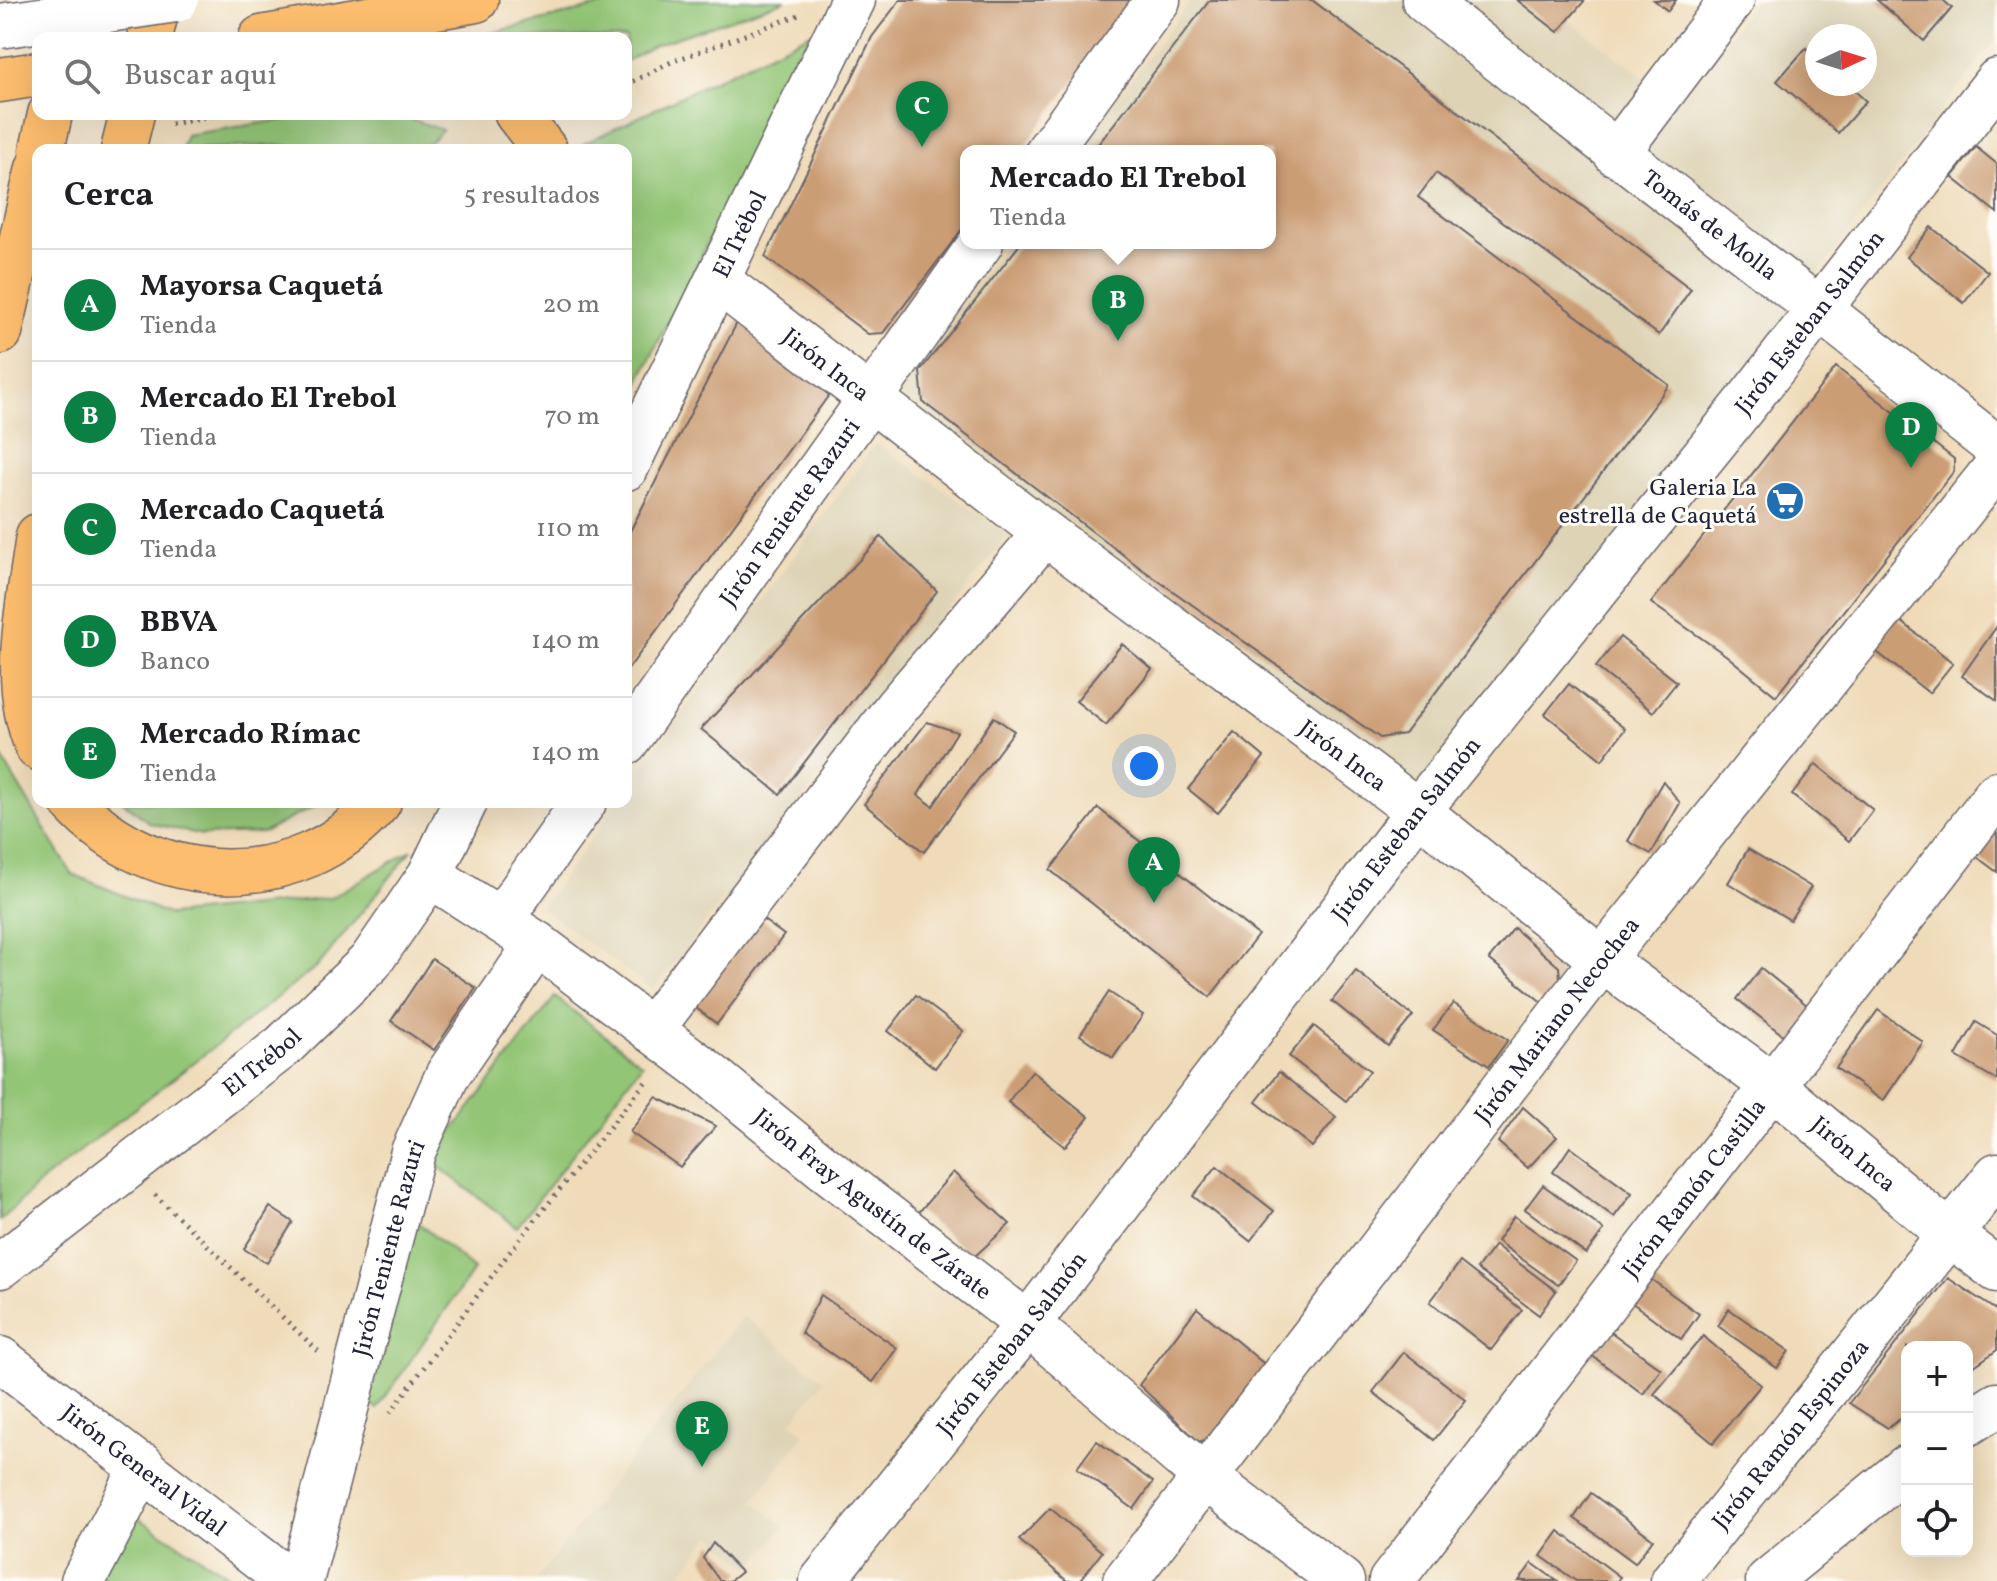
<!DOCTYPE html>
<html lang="es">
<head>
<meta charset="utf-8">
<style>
  body { margin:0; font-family:Vollkorn,serif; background:#f2f2f2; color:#202124 }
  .controls { position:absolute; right:24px; bottom:24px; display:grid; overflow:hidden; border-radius:16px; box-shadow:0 8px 32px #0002 }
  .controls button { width:72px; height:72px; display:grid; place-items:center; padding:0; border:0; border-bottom:2px solid #e0e0e0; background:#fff; color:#202124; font:40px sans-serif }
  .compass { position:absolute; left:1805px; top:24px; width:72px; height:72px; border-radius:50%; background:#fff; box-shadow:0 8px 32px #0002; rotate:86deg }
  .you { position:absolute; left:1144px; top:766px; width:28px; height:28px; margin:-20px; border:6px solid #fff; border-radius:50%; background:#1a73e8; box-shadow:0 0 0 12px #1a73e833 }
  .badge { display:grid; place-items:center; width:52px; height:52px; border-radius:50%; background:#0b8043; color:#fff; font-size:26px; font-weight:700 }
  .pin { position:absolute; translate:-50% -66px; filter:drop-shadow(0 2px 4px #0008) }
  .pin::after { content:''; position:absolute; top:42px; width:28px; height:24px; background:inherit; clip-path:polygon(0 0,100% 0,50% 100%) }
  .popup { position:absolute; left:960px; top:145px; width:316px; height:104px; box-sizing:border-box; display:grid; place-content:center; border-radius:16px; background:#fff; filter:drop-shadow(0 2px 6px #0005); font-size:26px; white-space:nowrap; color:#757577 }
  .popup b { font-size:30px; color:#202124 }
  .popup::after { content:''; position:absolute; left:50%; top:100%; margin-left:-16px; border:16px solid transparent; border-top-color:#fff }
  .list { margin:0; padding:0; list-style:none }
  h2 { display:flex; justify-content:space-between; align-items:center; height:104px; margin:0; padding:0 32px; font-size:34px }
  h2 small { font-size:26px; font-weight:400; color:#757577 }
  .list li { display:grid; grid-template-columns:52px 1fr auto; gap:24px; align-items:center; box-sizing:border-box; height:112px; padding:0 32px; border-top:2px solid #e0e0e0 }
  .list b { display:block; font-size:30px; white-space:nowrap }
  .list p { margin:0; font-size:26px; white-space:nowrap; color:#757577 }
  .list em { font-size:26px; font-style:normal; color:#757577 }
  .icon { flex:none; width:44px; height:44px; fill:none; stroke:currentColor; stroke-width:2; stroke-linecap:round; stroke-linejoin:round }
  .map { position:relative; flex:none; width:1997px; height:1581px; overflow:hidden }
  .search { position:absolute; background:#fff; box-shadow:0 8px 32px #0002; left:32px; top:32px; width:600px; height:88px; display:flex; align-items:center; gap:20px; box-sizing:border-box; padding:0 28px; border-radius:16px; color:#757577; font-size:30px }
  .panel { position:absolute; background:#fff; box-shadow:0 8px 32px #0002; left:32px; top:144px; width:600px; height:664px; border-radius:16px }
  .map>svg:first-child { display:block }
  .built { fill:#ded3b5; fill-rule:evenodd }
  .green { fill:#93c576; stroke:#5a7458; stroke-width:2 }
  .building { fill:#cb9d75 }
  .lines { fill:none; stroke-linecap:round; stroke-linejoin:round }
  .highway-tunnel { stroke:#c6b6a0; stroke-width:44; stroke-dasharray:44 22; stroke-linecap:butt }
  .minor-casing { stroke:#6a6367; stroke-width:47 }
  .major-casing { stroke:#6a6367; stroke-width:47 }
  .highway-casing { stroke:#6a6367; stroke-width:47 }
  .path { stroke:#6a6367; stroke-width:5; stroke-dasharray:2 6; stroke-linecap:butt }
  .minor { stroke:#fff; stroke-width:44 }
  .major { stroke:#fcbd6e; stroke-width:44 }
  .highway { stroke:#fcbd6e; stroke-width:44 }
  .minor-bridge-casing { stroke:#6a6367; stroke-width:47; stroke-linecap:butt }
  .minor-bridge { stroke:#fff; stroke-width:44 }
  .labels { text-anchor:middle; stroke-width:6; stroke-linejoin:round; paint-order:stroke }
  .street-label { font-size:24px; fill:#22223b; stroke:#fdfcf7 }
  .poi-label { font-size:24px; fill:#22223b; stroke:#fdfcf7; text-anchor:end }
</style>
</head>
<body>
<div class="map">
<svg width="1997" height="1581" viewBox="0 0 1997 1581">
  <rect width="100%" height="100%" fill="#fdfcf7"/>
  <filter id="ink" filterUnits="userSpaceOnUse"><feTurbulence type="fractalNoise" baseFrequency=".0125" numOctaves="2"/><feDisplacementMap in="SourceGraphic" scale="16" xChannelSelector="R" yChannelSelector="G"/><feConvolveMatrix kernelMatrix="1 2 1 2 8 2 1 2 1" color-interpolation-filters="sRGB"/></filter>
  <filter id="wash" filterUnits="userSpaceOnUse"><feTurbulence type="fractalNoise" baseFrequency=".006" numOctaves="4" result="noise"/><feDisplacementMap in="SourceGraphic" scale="32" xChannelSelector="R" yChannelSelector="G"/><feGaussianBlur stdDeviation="1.8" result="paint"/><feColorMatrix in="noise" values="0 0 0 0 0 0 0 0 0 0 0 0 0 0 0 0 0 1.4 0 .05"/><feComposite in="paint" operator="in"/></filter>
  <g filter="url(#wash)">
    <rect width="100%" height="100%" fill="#efdbb9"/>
    <g class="built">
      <path d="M1191,0H1542L1678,103L1756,0H1997V37L1421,797L894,392L1007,243H1270V151H1077ZM1817,36H1865V84H1817Z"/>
      <polygon points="876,443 1008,535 653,990 541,908 618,802 626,802 626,790"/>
      <polygon points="743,1316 824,1381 791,1422 805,1434 753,1501 784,1526 751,1567 711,1535 675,1581 535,1581"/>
    </g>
    <g class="green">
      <polygon points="623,0 786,0 653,46 626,61 626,38 476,37"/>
      <polygon points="811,33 811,34 626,407 626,302 629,286 626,274 626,150 586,150 583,144"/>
      <polygon points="320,114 397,114 442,130 422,150 326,150 280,145 181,150 186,135"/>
      <polygon points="0,755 72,874 170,915 330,898 412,850 319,965 44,1179 0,1221"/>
      <polygon points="123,802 322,802 263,833 202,835 150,823"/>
      <polygon points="555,997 642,1064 517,1227 430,1160"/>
      <polygon points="405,1212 474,1269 377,1409 352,1395"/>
      <polygon points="129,1512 237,1581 93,1581"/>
    </g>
    <g id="blocks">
      <g class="building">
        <polygon points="900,0 1136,0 1021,151 966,151 966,224 883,333 868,334 765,257 872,37"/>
        <polygon points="1210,0 1312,0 1691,289 1659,335 1436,173 1418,197 1669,385 1404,734 1380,738 1139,567 923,402 920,371 1021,243 1270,243 1270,151 1093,151"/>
        <polygon points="1517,0 1585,0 1558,32"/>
        <polygon points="1654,0 1676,0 1668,11"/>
        <polygon points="1877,0 1943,0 1952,8 1924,41"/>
        <polygon points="1806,48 1817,58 1817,84 1847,84 1866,101 1838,133 1777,81"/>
        <polygon points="1976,147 1997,164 1997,213 1952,177"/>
        <polygon points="1931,227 1988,272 1964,303 1907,257"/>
        <polygon points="743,311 832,391 626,672 626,539"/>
        <polygon points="1836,367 1954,459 1954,471 1776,696 1727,656 1651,603"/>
        <polygon points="881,537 937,591 780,794 701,729"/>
        <polygon points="1897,618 1953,663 1929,693 1872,648"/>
        <polygon points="1997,626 1997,701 1962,676"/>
        <polygon points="1620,637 1677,682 1653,712 1596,667"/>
        <polygon points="1122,644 1152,669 1106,725 1076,701"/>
        <polygon points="1569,684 1625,729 1602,760 1545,714"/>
        <polygon points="994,717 1014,731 924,852 864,804 927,722 957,732 918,795 933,806"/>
        <polygon points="1234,732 1264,757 1218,813 1188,789"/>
        <polygon points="1816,764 1873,810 1849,841 1792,795"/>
        <polygon points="1663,781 1680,803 1651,854 1628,841"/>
        <polygon points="1098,808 1258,935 1210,997 1050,870"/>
        <polygon points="1990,829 1997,834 1997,872 1973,854"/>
        <polygon points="1748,849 1811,887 1790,920 1728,883"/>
        <polygon points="758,916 784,935 717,1024 691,1004"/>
        <polygon points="1514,928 1559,967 1560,978 1544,1004 1489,959"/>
        <polygon points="432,959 476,988 434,1050 391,1021"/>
        <polygon points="1761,968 1818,1014 1794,1044 1737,999"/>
        <polygon points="1356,971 1413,1016 1388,1046 1332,1001"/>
        <polygon points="1109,992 1143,1015 1113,1058 1080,1035"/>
        <polygon points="916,995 963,1031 935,1068 888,1031"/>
        <polygon points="1453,1003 1508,1040 1489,1066 1433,1030"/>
        <polygon points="1878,1010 1923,1042 1883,1101 1836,1068"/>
        <polygon points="1976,1022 1997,1035 1997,1080 1956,1056"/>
        <polygon points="1314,1026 1370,1071 1346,1101 1289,1056"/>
        <polygon points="1032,1071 1089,1117 1065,1147 1008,1102"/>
        <polygon points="1279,1072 1336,1117 1312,1147 1256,1102"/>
        <polygon points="656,1097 716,1126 680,1167 630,1132"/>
        <polygon points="1523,1107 1557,1137 1528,1168 1498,1142"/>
        <polygon points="1570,1147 1632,1193 1614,1217 1553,1172"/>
        <polygon points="1217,1166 1274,1211 1250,1241 1193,1196"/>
        <polygon points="953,1172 1010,1224 974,1257 919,1212"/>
        <polygon points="1543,1185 1604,1230 1586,1254 1525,1209"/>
        <polygon points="270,1207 293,1222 267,1263 244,1249"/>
        <polygon points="1514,1216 1576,1261 1558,1285 1497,1241"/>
        <polygon points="1495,1245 1556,1291 1539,1315 1477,1269"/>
        <polygon points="1460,1262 1522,1310 1491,1350 1430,1302"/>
        <polygon points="1637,1269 1699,1314 1681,1339 1619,1293"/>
        <polygon points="1948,1278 1997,1311 1997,1350 1967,1371 1967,1347 1907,1347 1907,1414 1888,1428 1849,1403"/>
        <polygon points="821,1295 897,1348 873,1382 801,1333"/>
        <polygon points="1197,1308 1269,1368 1217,1435 1199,1442 1139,1385"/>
        <polygon points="1729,1309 1789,1351 1777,1368 1718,1326"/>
        <polygon points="1600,1324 1661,1369 1643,1394 1582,1348"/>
        <polygon points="1703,1336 1761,1385 1713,1443 1654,1394"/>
        <polygon points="1404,1352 1466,1400 1434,1440 1373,1392"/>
        <polygon points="1097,1441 1153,1482 1134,1509 1077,1468"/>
        <polygon points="1591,1493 1653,1539 1635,1563 1574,1518"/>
        <polygon points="1050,1508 1102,1552 1080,1581 1067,1581 1019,1540"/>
        <polygon points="1559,1531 1620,1577 1617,1581 1576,1581 1541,1556"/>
        <polygon points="713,1543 741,1572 730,1581 720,1581 703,1558"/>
        <polygon points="1532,1563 1557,1581 1519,1581"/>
      </g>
    </g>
  </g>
  <g filter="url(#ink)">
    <use href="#blocks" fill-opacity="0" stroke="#6a6367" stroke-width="2"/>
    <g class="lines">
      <polyline class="highway-tunnel" points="8,2 9,0"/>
      <g class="minor-casing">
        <g id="minor">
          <path id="s1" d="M1424,0C1613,152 1807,298 1997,448"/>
          <polyline points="1048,151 1158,0"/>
          <polyline points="1616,154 1732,0"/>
          <path id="s2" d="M717,280L1045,533L1418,811L1602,960L1772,1085L1952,1236L1997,1270"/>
          <path id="s3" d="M626,468L853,0"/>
          <path id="s4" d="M626,742L981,243"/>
          <path id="s5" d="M430,875L537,944L702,1068L823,1167L1028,1324L1205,1477L1342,1581"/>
          <polyline points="501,919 584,802"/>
          <polyline points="651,1030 896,708 1045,533"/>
          <path id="s6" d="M0,1266L282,1047L370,962L430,875L465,802"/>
          <path id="s7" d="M0,1359L289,1581"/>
          <polyline points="1967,1424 1997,1405"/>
          <polyline points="83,1581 143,1466"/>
          <path id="s8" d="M301,1581L413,1152L448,1074L537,944"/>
          <path id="s9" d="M822,1581L1028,1324L1418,811L1743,407L1997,81"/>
          <path id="s10" d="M1125,1581L1602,960L1997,466"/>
          <path id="s11" d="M1391,1581L1997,794"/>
          <path id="s12" d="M1673,1581L1997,1175"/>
          <polyline points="1768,1581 1907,1467"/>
        </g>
      </g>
      <g class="major-casing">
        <g id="major">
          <polyline points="261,38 476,0"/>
          <polyline points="0,80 38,74"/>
        </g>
      </g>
      <g class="highway-casing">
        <g id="highway">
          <polyline points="349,23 404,38"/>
          <polyline points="150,38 159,0"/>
          <polyline points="517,114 545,150"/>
          <polyline points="42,150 50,114"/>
          <polyline points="123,150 132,114"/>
          <polyline points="0,332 38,168"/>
          <path d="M38,536C29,604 9,683 38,748"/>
          <path d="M72,802C152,891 299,898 379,802"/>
        </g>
      </g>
      <g class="path">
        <polyline points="626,85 671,62 799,15"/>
        <polyline points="171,124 221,114"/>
        <polyline points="155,1195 318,1351"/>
        <polyline points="390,1413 509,1253 648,1079"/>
      </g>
      <use href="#minor" class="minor"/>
      <use href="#major" class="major"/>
      <use href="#highway" class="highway"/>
      <g class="minor-bridge-casing">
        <polyline id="minor-bridge" points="0,26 176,0"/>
      </g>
      <use href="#minor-bridge" class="minor-bridge"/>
    </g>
  </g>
  <defs>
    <g id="supermarket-disc" transform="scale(2)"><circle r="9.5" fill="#1f6fb2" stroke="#fdfcf7"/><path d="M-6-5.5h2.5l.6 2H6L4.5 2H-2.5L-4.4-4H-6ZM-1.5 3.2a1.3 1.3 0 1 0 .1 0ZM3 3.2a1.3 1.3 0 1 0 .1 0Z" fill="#fff"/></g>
  </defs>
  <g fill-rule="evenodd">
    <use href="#supermarket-disc" x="1785" y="501"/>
  </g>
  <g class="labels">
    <g class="street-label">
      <text dy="8" stroke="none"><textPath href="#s1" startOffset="364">Tomás de Molla</textPath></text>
      <text dy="8" stroke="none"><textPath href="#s3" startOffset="260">El Trébol</textPath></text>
      <text dy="8" stroke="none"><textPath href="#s9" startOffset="1600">Jirón Esteban Salmón</textPath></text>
      <text dy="8" stroke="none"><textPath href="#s2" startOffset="138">Jirón Inca</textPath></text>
      <text dy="8" stroke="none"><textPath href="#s4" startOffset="282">Jirón Teniente Razuri</textPath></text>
      <text dy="8" stroke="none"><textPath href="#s2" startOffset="786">Jirón Inca</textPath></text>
      <text dy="8" stroke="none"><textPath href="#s9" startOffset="952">Jirón Esteban Salmón</textPath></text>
      <text dy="8" stroke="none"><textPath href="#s10" startOffset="708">Jirón Mariano Necochea</textPath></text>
      <text dy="8" stroke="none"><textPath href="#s6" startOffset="332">El Trébol</textPath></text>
      <text dy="8" stroke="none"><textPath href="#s2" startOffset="1434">Jirón Inca</textPath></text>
      <text dy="8" stroke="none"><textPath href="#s11" startOffset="496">Jirón Ramón Castilla</textPath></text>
      <text dy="8" stroke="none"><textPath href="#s5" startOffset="552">Jirón Fray Agustín de Zárate</textPath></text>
      <text dy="8" stroke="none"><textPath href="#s8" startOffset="344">Jirón Teniente Razuri</textPath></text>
      <text dy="8" stroke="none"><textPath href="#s9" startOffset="304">Jirón Esteban Salmón</textPath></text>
      <text dy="8" stroke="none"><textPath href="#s12" startOffset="188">Jirón Ramón Espinoza</textPath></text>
      <text dy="8" stroke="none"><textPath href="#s7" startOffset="182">Jirón General Vidal</textPath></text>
    </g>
    <g class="poi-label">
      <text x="1757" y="495">Galeria La<tspan x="1757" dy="28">estrella de Caquetá</tspan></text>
    </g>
  </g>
</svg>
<div class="controls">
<button>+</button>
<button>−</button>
<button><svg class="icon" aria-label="locate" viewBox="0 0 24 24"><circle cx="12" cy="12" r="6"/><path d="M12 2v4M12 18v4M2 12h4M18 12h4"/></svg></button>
</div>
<svg class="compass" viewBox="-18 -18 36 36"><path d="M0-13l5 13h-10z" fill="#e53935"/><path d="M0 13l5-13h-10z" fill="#757577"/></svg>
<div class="you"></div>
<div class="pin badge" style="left:1154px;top:903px">A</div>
<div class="pin badge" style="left:1118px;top:341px">B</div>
<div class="popup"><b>Mercado El Trebol</b>Tienda</div>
<div class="pin badge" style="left:922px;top:147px">C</div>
<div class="pin badge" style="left:1911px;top:468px">D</div>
<div class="pin badge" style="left:702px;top:1467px">E</div>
<div class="search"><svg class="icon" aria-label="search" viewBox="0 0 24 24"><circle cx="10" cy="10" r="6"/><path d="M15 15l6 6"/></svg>Buscar aquí</div>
<section class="panel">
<h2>Cerca<small>5 resultados</small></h2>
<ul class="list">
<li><span class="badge">A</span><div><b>Mayorsa Caquetá</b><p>Tienda</p></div><em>20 m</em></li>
<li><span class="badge">B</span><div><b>Mercado El Trebol</b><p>Tienda</p></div><em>70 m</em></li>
<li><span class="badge">C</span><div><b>Mercado Caquetá</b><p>Tienda</p></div><em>110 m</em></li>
<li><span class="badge">D</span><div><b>BBVA</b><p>Banco</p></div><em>140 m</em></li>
<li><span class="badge">E</span><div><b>Mercado Rímac</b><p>Tienda</p></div><em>140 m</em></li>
</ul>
</section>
</div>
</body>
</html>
